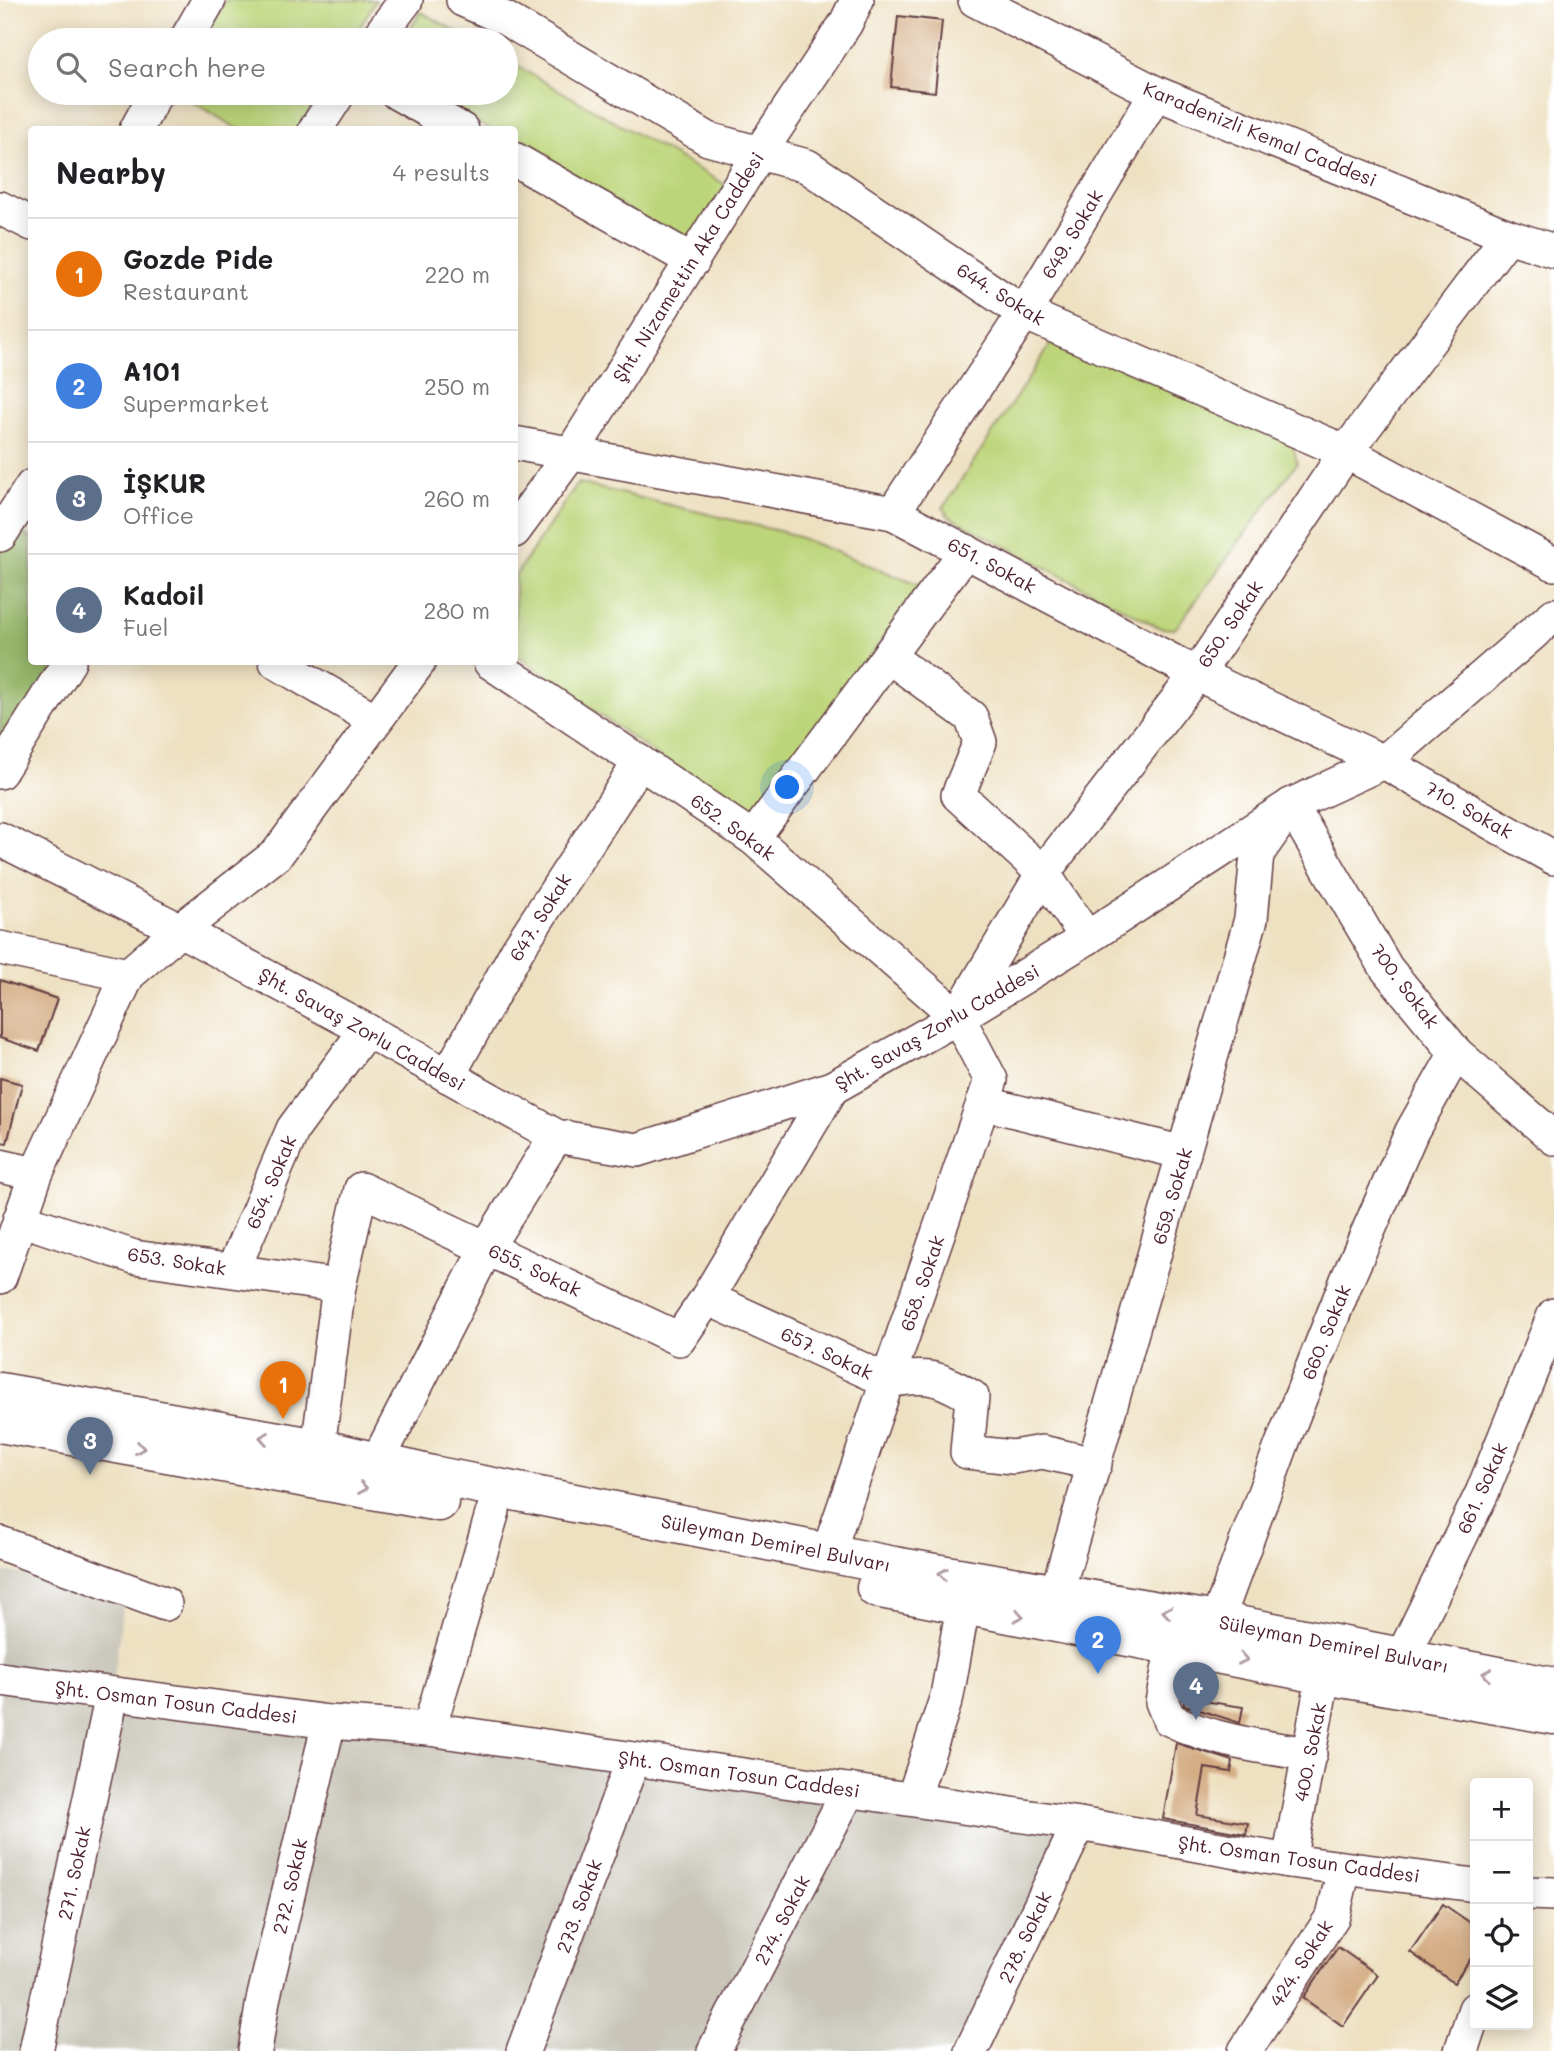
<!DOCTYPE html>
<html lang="en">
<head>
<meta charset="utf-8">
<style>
  body { margin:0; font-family:Mali,sans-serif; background:#f6f6f6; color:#202124 }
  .controls { position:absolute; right:21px; bottom:21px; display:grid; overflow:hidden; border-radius:7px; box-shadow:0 4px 18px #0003 }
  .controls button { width:63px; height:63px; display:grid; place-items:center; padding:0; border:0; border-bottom:2px solid #e0e0e0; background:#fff; color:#202124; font:35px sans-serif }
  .you { position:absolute; left:788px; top:788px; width:24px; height:24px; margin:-18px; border:5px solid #fff; border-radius:50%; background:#1a73e8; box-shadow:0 0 0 10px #1a73e833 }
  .badge { display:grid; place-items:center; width:46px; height:46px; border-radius:50%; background:#b5179e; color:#fff; font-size:23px; font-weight:700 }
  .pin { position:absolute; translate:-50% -58px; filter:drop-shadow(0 2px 4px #0008) }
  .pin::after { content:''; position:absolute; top:37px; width:24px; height:21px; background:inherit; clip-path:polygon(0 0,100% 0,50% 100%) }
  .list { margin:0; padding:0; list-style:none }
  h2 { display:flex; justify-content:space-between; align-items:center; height:91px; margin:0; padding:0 28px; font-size:30px }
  h2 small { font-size:23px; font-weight:400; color:#757577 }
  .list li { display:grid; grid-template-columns:46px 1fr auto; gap:21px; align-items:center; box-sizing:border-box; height:112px; padding:0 28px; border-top:2px solid #e0e0e0 }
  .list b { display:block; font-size:26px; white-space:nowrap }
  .list p { margin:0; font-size:23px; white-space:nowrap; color:#757577 }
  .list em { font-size:23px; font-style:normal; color:#757577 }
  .icon { flex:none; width:38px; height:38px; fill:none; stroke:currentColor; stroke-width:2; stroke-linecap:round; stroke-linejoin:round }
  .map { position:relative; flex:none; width:1554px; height:2051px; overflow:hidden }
  .search { position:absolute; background:#fff; box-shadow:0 4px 18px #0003; left:28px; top:28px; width:490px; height:77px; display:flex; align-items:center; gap:18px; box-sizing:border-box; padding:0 24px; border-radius:38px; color:#757577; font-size:26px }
  .panel { position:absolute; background:#fff; box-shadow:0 4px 18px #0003; left:28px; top:126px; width:490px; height:539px; border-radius:7px }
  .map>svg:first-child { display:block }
  .industrial { fill:#c8c4b8 }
  .green { fill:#bdd57a; stroke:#847a52; stroke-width:2 }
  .forest { fill:#96b66a; stroke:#706a4a; stroke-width:2 }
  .building { fill:#d4ad85 }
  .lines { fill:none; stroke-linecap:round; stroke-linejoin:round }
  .minor-casing { stroke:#633c42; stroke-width:36 }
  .major-casing { stroke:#633c42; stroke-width:41 }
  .minor { stroke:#fff; stroke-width:33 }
  .major { stroke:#fff; stroke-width:38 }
  .oneway { stroke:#ae9aa0 }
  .labels { text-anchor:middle; stroke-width:5; stroke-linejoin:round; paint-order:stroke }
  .street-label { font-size:19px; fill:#4a1f2b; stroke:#fff }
</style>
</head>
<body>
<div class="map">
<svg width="1554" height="2051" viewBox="0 0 1554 2051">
  <rect width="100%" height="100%" fill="#fff"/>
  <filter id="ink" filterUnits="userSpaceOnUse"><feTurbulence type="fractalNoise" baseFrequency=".0143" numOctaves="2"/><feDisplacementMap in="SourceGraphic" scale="14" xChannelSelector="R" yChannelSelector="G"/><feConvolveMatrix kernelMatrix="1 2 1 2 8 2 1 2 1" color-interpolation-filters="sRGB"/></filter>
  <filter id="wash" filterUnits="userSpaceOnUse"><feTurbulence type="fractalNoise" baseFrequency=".00686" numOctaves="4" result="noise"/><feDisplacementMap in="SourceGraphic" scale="28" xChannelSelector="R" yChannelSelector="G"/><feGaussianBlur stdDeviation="1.57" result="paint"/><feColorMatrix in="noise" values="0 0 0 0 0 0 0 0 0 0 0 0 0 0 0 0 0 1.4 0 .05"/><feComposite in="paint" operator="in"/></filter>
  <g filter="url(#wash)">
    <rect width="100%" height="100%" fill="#eee1c2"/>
    <polygon class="industrial" points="0,1571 125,1589 112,1694 1079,1824 950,2051 0,2051"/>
    <g class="green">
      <polygon points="226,0 376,0 352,40 202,40"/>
      <polygon points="421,12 472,40 403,40"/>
      <polygon points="506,60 726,185 688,244 515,144 514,130 489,129 425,93 506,93"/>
      <polygon points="178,93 320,93 298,130 238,129"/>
      <polygon points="1064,342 1293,444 1297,463 1175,629 1160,628 948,516 943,508 1051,344"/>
      <polygon points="578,483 791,534 921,586 751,823 515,654 515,576"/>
    </g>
    <polygon class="forest" points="15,528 31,538 32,662 57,662 0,753 0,553"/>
    <g id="blocks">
      <g class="building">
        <polygon points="898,16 942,21 935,92 891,87"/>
        <polygon points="0,980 57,999 39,1051 0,1038"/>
        <polygon points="0,1078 22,1084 7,1143 0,1142"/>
        <polygon points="1184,1698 1243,1707 1240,1723 1184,1705"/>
        <polygon points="1176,1743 1233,1761 1231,1772 1205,1768 1197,1815 1248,1823 1246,1834 1163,1819"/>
        <polygon points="1443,1904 1475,1926 1475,1952 1454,1983 1410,1952"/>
        <polygon points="1338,1947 1378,1975 1343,2026 1303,1998"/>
      </g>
    </g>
  </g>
  <g filter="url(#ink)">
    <use href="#blocks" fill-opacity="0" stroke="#633c42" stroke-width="2"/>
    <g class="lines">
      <g class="minor-casing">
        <g id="minor">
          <polyline points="463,0 506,19 708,139 807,166 1024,313 1346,452 1554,564"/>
          <polyline points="975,0 1156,93 1508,236 1554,251"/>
          <polyline points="186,40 209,0"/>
          <polyline points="376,40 406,0"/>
          <polyline points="397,93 462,130"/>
          <polyline points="136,130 156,93"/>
          <polyline points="315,130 339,93"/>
          <polyline points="514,159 693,261"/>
          <polyline points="0,208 32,224"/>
          <polyline points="514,443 893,513 1197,674 1384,762 1554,858"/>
          <polyline points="893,513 1024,313 1156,93"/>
          <polyline points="514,531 572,452 760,152 846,23 857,0"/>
          <polyline points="0,535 32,486"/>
          <polyline points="888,656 971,717 980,742 958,795 1043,873 1087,938"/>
          <polyline points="276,662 375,720"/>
          <polyline points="490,662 753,838 958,1017 991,1080 828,1553"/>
          <polyline points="0,772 69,662"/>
          <polyline points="753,838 966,551"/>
          <polyline points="0,839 180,930 366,1030 556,1136 637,1150 832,1088 958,1017 1087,938 1291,805 1384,762 1554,615"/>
          <polyline points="0,948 128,975"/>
          <polyline points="961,1011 1043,873 1197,674 1346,452 1508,236"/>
          <polyline points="448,1076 518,949 640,762"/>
          <polyline points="983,1103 1184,1153"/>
          <polyline points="0,1166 36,1174"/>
          <polyline points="20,1219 134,1257 339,1286"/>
          <polyline points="233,1270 293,1129 366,1030"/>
          <polyline points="0,1277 36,1174 128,975 180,930 277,854 419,662"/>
          <path d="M707,1298L888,1381C927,1374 937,1376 972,1397L967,1452L1013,1457L1042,1452L1095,1464"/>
          <polyline points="318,1448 339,1286 361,1189 679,1339 707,1298 832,1088"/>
          <polyline points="377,1462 487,1247 556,1136"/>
          <polyline points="0,1543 165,1604"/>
          <polyline points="1057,1592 1251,919 1257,854 1291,805 1387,969 1456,1053 1554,1138"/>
          <polyline points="1217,1621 1282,1444 1347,1280 1412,1131 1456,1053"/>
          <path d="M1173,1646L1162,1702L1169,1719C1213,1741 1262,1747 1310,1754"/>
          <polyline points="1402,1657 1482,1493 1554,1315"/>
          <polyline points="0,1679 329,1722 429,1729 1079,1824 1289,1861 1475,1885"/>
          <polyline points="429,1729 493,1511"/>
          <polyline points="913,1799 947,1696 963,1606"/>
          <polyline points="1289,1861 1328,1650"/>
          <polyline points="1528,1893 1554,1894"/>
          <polyline points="36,2051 112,1695"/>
          <polyline points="255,2051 263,2000 329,1722"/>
          <polyline points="523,2051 633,1760"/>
          <polyline points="714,2051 849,1790"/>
          <polyline points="971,2051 1079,1824"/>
          <polyline points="1245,2051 1333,1916 1344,1869"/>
          <polyline points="1461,2051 1475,2009"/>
        </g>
      </g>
      <g class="major-casing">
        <g id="major">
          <polyline points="0,1392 318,1448 432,1475 894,1566 1217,1621 1554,1687"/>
          <polyline points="0,1423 439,1502"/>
          <polyline points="876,1588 1325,1675 1554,1715"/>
        </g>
      </g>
      <use href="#minor" class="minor"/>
      <use href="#major" class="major"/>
    </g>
    <defs><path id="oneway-chevron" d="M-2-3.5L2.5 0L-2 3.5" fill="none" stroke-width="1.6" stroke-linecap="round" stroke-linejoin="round" transform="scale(1.75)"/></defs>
    <g class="oneway">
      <use href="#oneway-chevron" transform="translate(264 1438) rotate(-170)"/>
      <use href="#oneway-chevron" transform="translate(140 1448) rotate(10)"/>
      <use href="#oneway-chevron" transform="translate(363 1488) rotate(10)"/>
      <use href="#oneway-chevron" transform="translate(943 1574) rotate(-171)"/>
      <use href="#oneway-chevron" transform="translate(1167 1612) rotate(-170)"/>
      <use href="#oneway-chevron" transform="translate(1019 1616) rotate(11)"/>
      <use href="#oneway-chevron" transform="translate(1243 1659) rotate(11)"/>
      <use href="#oneway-chevron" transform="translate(1487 1674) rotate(-169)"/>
    </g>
  </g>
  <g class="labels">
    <g class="street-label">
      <text transform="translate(1260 134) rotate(22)" y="7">Karadenizli Kemal Caddesi</text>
      <text transform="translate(1072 234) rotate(-59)" y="7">649. Sokak</text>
      <text transform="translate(688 267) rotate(-58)" y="7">Şht. Nizamettin Aka Caddesi</text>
      <text transform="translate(1001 294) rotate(32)" y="7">644. Sokak</text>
      <text transform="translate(992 565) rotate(28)" y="7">651. Sokak</text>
      <text transform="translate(1230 624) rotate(-56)" y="7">650. Sokak</text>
      <text transform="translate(1469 810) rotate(29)" y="7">710. Sokak</text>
      <text transform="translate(733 827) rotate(36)" y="7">652. Sokak</text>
      <text transform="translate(540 917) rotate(-58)" y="7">647. Sokak</text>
      <text transform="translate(1405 986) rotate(53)" y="7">700. Sokak</text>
      <text transform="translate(937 1027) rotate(-30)" y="7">Şht. Savaş Zorlu Caddesi</text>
      <text transform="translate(362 1029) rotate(29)" y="7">Şht. Savaş Zorlu Caddesi</text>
      <text transform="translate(271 1182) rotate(-67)" y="7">654. Sokak</text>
      <text transform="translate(1172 1196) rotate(-74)" y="7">659. Sokak</text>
      <text transform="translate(177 1261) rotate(9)" y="7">653. Sokak</text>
      <text transform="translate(535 1270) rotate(25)" y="7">655. Sokak</text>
      <text transform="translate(922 1283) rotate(-71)" y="7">658. Sokak</text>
      <text transform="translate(1326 1332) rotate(-68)" y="7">660. Sokak</text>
      <text transform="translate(827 1353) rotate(25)" y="7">657. Sokak</text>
      <text transform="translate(1482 1488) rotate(-66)" y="7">661. Sokak</text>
      <text transform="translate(776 1543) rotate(11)" y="7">Süleyman Demirel Bulvarı</text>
      <text transform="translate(1334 1644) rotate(11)" y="7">Süleyman Demirel Bulvarı</text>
      <text transform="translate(176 1702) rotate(7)" y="7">Şht. Osman Tosun Caddesi</text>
      <text transform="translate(1310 1752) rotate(-79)" y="7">400. Sokak</text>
      <text transform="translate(739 1774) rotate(8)" y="7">Şht. Osman Tosun Caddesi</text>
      <text transform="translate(1299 1859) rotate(8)" y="7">Şht. Osman Tosun Caddesi</text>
      <text transform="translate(74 1873) rotate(-78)" y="7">271. Sokak</text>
      <text transform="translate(290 1886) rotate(-77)" y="7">272. Sokak</text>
      <text transform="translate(579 1906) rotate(-70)" y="7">273. Sokak</text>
      <text transform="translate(782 1920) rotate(-63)" y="7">274. Sokak</text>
      <text transform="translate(1025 1937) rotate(-65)" y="7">278. Sokak</text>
      <text transform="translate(1301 1963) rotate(-57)" y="7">424. Sokak</text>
    </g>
  </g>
</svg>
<div class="controls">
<button>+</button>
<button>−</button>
<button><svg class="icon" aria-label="locate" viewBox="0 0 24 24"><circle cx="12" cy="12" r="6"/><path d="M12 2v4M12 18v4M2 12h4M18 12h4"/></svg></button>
<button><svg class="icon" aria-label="layers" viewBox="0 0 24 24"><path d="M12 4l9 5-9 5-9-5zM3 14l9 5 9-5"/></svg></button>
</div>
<div class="you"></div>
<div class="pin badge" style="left:283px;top:1419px;background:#e8710a">1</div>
<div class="pin badge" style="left:1098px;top:1674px;background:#3f7fe0">2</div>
<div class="pin badge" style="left:90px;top:1475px;background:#5c6f8a">3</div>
<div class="pin badge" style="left:1196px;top:1720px;background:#5c6f8a">4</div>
<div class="search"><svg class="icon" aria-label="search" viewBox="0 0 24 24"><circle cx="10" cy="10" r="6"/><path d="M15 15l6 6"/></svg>Search here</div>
<section class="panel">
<h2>Nearby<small>4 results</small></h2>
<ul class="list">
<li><span class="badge" style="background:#e8710a">1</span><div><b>Gozde Pide</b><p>Restaurant</p></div><em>220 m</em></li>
<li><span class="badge" style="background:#3f7fe0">2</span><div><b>A101</b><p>Supermarket</p></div><em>250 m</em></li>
<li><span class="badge" style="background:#5c6f8a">3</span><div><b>İŞKUR</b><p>Office</p></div><em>260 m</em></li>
<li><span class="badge" style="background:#5c6f8a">4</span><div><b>Kadoil</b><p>Fuel</p></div><em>280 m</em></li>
</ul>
</section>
</div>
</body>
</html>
